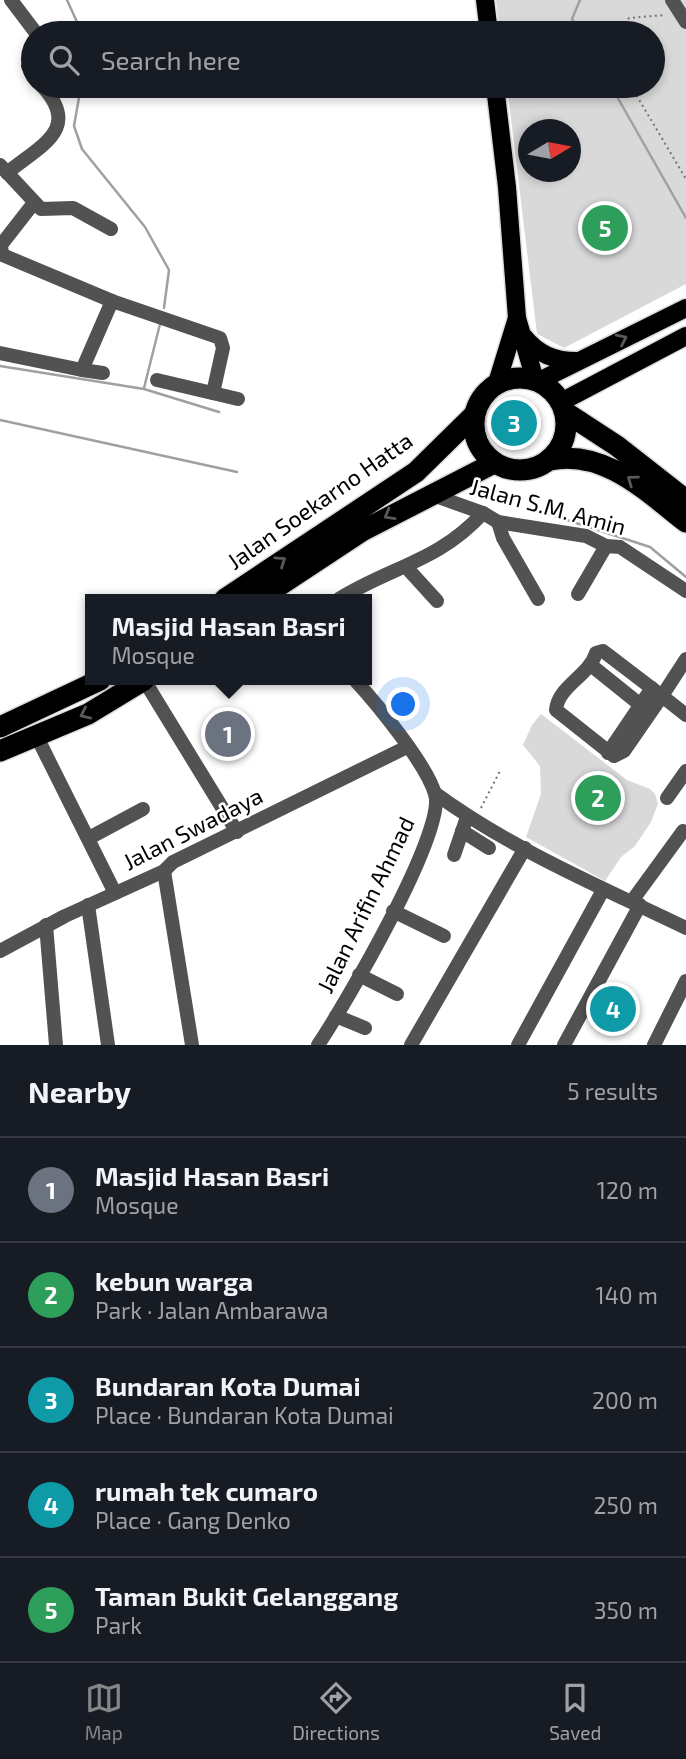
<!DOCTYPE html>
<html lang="en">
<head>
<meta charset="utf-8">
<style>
  body { margin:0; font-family:"Exo 2",sans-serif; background:#20242c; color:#f1f3f6 }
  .compass { position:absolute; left:518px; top:119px; width:63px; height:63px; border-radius:50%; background:#171b24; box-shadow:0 4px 10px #0003; rotate:80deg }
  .you { position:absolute; left:404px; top:705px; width:24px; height:24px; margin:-18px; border:5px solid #fff; border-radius:50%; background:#1a73e8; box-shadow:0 0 0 10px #1a73e833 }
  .badge { display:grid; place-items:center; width:46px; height:46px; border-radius:50%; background:#858687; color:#fff; font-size:23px; font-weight:700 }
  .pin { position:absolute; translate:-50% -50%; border:4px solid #fff; box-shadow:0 2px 7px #0006 }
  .popup { position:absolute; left:85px; top:594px; width:287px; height:91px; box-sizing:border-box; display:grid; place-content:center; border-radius:0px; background:#171b24; filter:drop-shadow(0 2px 5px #0005); font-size:23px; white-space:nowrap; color:#9ea1a6 }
  .popup b { font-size:26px; color:#f1f3f6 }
  .popup::after { content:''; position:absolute; left:50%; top:100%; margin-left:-14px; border:14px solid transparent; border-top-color:#171b24 }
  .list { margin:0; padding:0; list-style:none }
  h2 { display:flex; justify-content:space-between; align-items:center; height:91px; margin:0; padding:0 28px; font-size:30px }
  h2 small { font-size:23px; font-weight:400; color:#9ea1a6 }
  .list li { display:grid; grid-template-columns:46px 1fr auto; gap:21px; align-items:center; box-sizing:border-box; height:105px; padding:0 28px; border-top:2px solid #363941 }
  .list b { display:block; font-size:26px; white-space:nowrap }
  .list p { margin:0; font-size:23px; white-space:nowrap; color:#9ea1a6 }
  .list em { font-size:23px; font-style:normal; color:#9ea1a6 }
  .icon { flex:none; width:38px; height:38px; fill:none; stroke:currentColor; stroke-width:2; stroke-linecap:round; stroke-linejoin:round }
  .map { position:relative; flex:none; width:686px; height:1045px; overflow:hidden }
  .search { position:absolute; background:#171b24; box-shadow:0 4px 10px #0003; left:21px; right:21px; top:21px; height:77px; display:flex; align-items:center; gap:18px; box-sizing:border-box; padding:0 24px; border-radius:38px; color:#9ea1a6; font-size:26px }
  .sheet { height:616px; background:#171b24 }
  nav { display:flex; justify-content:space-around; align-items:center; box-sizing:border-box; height:98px; border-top:2px solid #363941; background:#171b24; font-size:19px; color:#9ea1a6 }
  nav a { display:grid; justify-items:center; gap:4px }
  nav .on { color:#858687 }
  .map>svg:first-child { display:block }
  .green { fill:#d9d9d9; fill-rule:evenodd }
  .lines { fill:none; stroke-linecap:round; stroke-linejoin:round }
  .stream { stroke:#a0a0a0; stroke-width:2.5 }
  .major-casing { stroke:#dbdbdb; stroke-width:21 }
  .highway-casing { stroke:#dbdbdb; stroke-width:24 }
  .path { stroke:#747474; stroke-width:2; stroke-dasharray:2 3.5; stroke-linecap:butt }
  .minor { stroke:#525252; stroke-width:14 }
  .major { stroke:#000; stroke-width:18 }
  .highway { stroke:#000; stroke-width:21 }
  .oneway { stroke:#595959 }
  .labels { text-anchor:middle; stroke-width:5; stroke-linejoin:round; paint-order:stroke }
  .street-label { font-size:23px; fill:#000; stroke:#fff }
</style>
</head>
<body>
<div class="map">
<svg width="686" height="1045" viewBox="0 0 686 1045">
  <rect width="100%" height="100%" fill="#fff"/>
  <g class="green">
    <path d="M496,0H686V284L564,348L537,334L507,86H653V33H500ZM528,130H570V172H528Z"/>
    <polygon points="541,714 627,780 650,789 655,794 658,804 651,822 635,846 621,857 605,881 526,837 541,794 540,766 523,745 532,725"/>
  </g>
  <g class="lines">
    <g class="stream">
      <polyline points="67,0 82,33"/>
      <polyline points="580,0 572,19 581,33"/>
      <polyline points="81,86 74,126 82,149 145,227 169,270 164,308"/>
      <polyline points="611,86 686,218"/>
      <polyline points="0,366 144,389 219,412"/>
      <polyline points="144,388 160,324"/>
      <polyline points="0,420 237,472"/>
      <polyline points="530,508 650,547 686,577"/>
    </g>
    <g class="major-casing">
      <g id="major">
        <polyline points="485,0 489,33"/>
        <polyline points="495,86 507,187 517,318 535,380"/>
        <path d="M524,337C538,354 554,361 577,361"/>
        <polyline points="539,381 686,308"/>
        <polyline points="497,383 517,318"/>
        <polyline points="561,402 686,336"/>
      </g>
    </g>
    <g class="highway-casing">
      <g id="highway">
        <circle cx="520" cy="424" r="46"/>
        <polyline points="565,412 617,446 686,500"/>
        <path d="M550,460C604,449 646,491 686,522"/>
        <polyline points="225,599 416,472 474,415"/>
        <polyline points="259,599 362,531 494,463"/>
        <polyline points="0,727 100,680"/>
        <polyline points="0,751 88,714 144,680"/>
      </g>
    </g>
    <g class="path">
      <polyline points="619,33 629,18 665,15"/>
      <polyline points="631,86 686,179"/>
      <polyline points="481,808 501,769"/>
    </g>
    <g class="minor">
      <polyline points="11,0 36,33"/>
      <polyline points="672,0 686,22"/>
      <polyline points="33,59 28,66 33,76"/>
      <polyline points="0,165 41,209 73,208 111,229"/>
      <path d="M7,173C41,145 82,129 42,86"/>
      <polyline points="0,254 112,301 220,338 223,348 213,393"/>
      <polyline points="2,254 1,245 33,204"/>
      <polyline points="0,353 82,370 112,301"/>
      <polyline points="82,370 103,373"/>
      <polyline points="157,380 238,399"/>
      <polyline points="430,494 483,513 498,522 586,536 606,546 620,547 686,591"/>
      <polyline points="498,522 503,538 538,599"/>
      <polyline points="407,568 437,601"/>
      <polyline points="578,594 606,546"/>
      <path d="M339,599C392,566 438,562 483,513"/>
      <path d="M686,659L662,696L603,651L596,653C589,676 558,686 556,710L614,756L624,751L662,696L686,715"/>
      <polyline points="592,666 648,711"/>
      <polyline points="144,680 237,832"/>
      <polyline points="36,735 115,893"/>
      <polyline points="608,753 652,688"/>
      <path d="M436,794C513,850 601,887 686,928"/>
      <polyline points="667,798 686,771"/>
      <polyline points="462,831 489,848"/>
      <polyline points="89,838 143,809"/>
      <polyline points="454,855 467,817"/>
      <polyline points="164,871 192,1045"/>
      <polyline points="632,901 683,831"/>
      <polyline points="88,905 108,1045"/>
      <polyline points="393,911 444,936"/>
      <polyline points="46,925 56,1045"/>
      <polyline points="0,951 65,916 164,871 173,862 407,747"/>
      <polyline points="359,975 397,994"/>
      <polyline points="336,1016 365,1028"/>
      <path d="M318,1045C343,1008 447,831 435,794C427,765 377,704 355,680"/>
      <polyline points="411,1045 525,848"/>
      <polyline points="518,1045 603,890"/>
      <polyline points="564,1045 640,905"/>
      <polyline points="654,1045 686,981"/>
    </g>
    <use href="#major" class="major"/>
    <use href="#highway" class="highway"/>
  </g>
  <defs><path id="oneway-chevron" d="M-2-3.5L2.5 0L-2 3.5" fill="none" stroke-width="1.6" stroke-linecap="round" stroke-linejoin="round" transform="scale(1.75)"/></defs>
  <g class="oneway">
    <use href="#oneway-chevron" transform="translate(622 339) rotate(-26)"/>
    <use href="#oneway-chevron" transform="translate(632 480) rotate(-144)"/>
    <use href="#oneway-chevron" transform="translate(389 515) rotate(150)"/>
    <use href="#oneway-chevron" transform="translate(281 561) rotate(-34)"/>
    <use href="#oneway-chevron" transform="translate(85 714) rotate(155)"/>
  </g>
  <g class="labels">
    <g class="street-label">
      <text transform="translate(320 501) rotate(-35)" y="8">Jalan Soekarno Hatta</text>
      <text transform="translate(548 507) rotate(15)" y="8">Jalan S.M. Amin</text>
      <text transform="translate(193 829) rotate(-27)" y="8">Jalan Swadaya</text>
      <text transform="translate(366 905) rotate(-64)" y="8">Jalan Arifin Ahmad</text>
    </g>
  </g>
</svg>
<svg class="compass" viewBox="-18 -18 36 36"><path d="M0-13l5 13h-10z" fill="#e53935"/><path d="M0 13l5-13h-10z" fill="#9ea1a6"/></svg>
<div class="you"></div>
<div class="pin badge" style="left:228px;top:734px;background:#6b7280">1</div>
<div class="popup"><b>Masjid Hasan Basri</b>Mosque</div>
<div class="pin badge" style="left:598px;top:798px;background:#2e9e5b">2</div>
<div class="pin badge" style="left:514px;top:423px;background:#0f9aa8">3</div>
<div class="pin badge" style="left:613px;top:1009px;background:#0f9aa8">4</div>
<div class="pin badge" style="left:605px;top:228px;background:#2e9e5b">5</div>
<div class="search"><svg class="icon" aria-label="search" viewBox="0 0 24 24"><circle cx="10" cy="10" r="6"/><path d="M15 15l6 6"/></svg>Search here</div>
</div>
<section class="sheet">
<h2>Nearby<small>5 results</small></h2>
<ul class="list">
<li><span class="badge" style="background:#6b7280">1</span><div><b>Masjid Hasan Basri</b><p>Mosque</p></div><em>120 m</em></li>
<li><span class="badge" style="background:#2e9e5b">2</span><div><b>kebun warga</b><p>Park · Jalan Ambarawa</p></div><em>140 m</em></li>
<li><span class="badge" style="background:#0f9aa8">3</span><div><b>Bundaran Kota Dumai</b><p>Place · Bundaran Kota Dumai</p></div><em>200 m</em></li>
<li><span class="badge" style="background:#0f9aa8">4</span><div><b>rumah tek cumaro</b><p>Place · Gang Denko</p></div><em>250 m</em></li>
<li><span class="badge" style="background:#2e9e5b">5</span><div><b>Taman Bukit Gelanggang</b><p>Park</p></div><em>350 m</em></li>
</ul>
</section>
<nav>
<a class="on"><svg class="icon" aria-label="map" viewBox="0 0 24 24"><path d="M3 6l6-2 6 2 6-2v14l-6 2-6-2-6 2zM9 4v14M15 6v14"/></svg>Map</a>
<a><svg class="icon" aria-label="directions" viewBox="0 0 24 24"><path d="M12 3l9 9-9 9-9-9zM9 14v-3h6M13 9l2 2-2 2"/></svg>Directions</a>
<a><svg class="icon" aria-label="saved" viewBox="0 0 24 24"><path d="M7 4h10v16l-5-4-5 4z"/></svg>Saved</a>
</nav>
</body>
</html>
